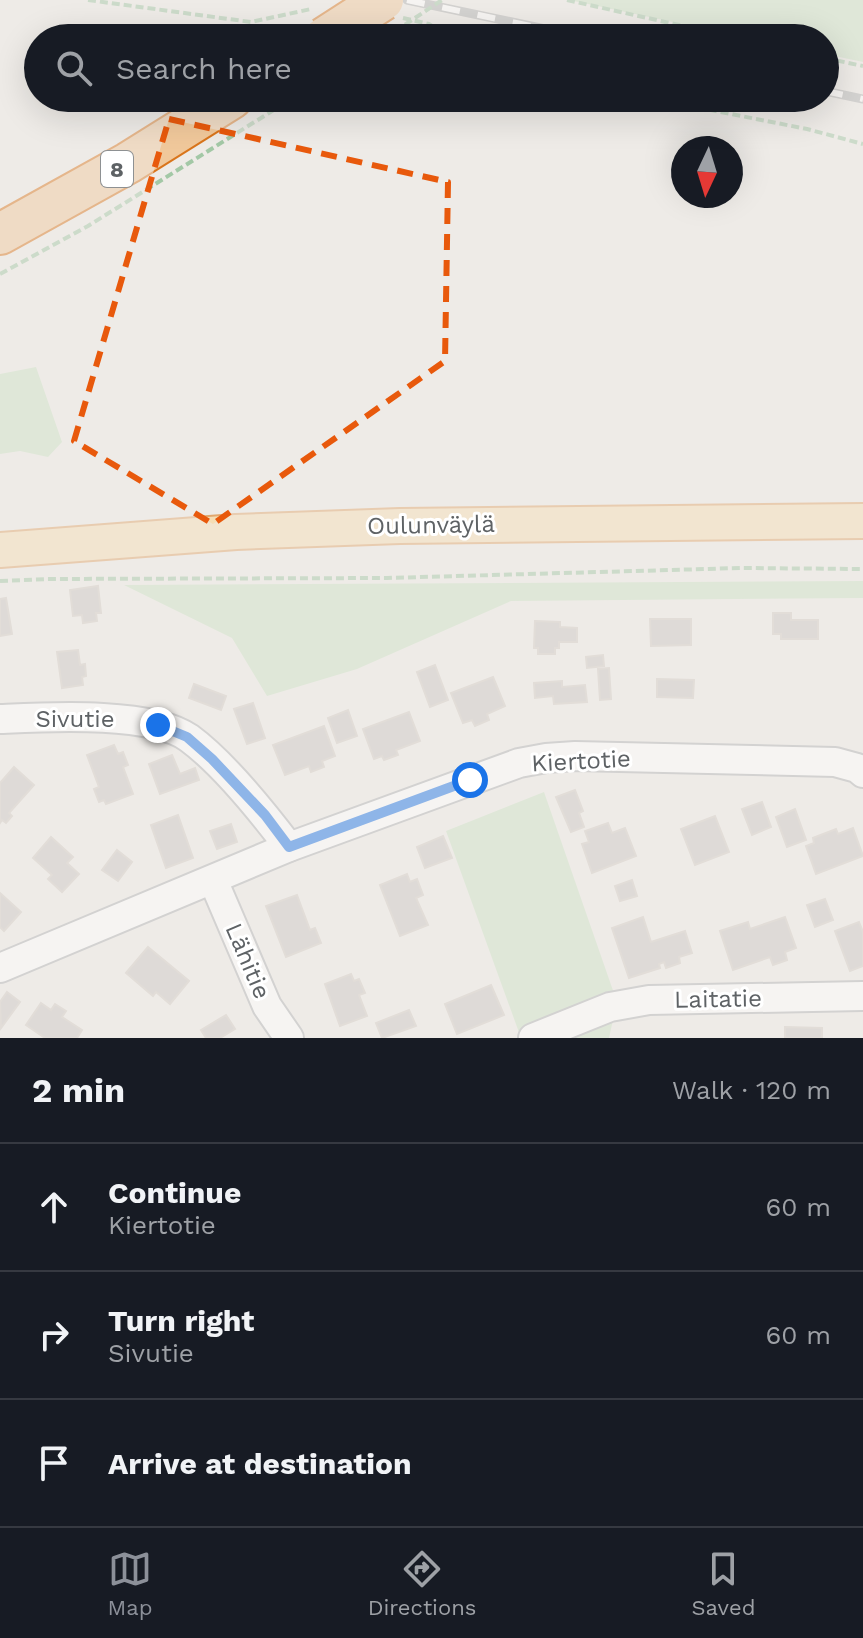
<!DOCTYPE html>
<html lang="en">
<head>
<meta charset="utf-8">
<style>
  body { margin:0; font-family:"Work Sans",sans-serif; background:#242831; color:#f1f3f6 }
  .compass { position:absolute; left:671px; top:136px; width:72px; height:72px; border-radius:50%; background:#171b24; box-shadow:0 8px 32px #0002; rotate:184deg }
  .stop { position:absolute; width:24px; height:24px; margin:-18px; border:6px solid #1a73e8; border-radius:50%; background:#fff }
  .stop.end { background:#1a73e8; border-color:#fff; box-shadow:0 2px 8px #0008 }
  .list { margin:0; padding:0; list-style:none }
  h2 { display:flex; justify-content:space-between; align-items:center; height:104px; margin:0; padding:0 32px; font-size:34px }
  h2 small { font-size:26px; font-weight:400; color:#9ea1a6 }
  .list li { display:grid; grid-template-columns:52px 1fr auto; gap:24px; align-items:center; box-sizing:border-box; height:128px; padding:0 32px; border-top:2px solid #363941 }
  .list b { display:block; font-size:30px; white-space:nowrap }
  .list p { margin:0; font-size:26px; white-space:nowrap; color:#9ea1a6 }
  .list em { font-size:26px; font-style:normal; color:#9ea1a6 }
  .icon { flex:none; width:44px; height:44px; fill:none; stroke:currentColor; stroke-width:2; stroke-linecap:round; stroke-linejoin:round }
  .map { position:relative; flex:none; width:863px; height:1038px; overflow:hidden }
  .search { position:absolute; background:#171b24; box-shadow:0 8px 32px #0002; left:24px; right:24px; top:24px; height:88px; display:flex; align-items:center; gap:20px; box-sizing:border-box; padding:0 28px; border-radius:44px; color:#9ea1a6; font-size:30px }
  .sheet { height:488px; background:#171b24 }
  nav { display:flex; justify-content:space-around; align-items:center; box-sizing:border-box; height:112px; border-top:2px solid #363941; background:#171b24; font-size:22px; color:#9ea1a6 }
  nav a { display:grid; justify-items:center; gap:4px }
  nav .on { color:#8c9099 }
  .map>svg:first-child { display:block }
  .green { fill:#cce3c6 }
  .building { fill:#cac6c3; stroke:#d2ccc5; stroke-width:2 }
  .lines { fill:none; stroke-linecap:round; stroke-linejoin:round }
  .minor-casing { stroke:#b1b4b7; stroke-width:32 }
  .major-casing { stroke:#e1a76d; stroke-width:38 }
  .highway-casing { stroke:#d9751c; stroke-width:44 }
  .path { stroke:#a3c8a6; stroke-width:4; stroke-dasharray:8 4; stroke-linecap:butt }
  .minor { stroke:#fff; stroke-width:28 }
  .major { stroke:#f5ddb4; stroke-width:34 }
  .highway { stroke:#f0c89b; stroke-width:40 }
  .rail-casing { stroke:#b2b3b3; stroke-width:9 }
  .rail { stroke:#fff; stroke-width:6; stroke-dasharray:18; stroke-linecap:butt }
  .highway-bridge-casing { stroke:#d9751c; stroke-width:44; stroke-linecap:butt }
  .path-bridge { stroke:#a3c8a6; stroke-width:4; stroke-dasharray:8 4; stroke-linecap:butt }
  .highway-bridge { stroke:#f0c89b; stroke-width:40 }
  .route { stroke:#1a73e8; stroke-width:10 }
  .marked { fill:none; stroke:#e8590c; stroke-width:6; stroke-dasharray:16 10; stroke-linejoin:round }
  .labels { text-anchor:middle; stroke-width:6; stroke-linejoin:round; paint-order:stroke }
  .shield { fill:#fff; stroke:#8e9193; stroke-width:2 }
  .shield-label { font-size:22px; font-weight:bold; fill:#5e6265 }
  .street-label { font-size:24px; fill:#5e6265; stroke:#fff }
</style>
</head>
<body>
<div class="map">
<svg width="863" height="1038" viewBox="0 0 863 1038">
  <rect width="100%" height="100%" fill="#eeebe7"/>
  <g class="green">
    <polygon points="569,0 863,0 863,62 825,54 825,38 748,38"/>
    <polygon points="36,367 62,442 48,457 20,451 0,454 0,374"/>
    <polygon points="863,581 863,598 511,601 357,669 267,696 232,638 124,585"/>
    <polygon points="544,792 617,1002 609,1038 521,1038 446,831"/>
  </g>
  <g class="building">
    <polygon points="98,586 101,613 96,613 97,621 83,623 82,615 73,616 70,590"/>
    <polygon points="6,598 12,634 0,636 0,599"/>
    <polygon points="773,613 791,613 791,620 818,620 818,639 781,639 781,634 773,634"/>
    <polygon points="650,619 691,619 691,645 651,646"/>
    <polygon points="535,621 560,622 560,627 577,628 577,642 559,642 559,648 555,648 555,654 538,654 538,648 534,648"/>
    <polygon points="78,650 80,665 85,664 86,676 82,677 83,685 62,688 57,652"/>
    <polygon points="603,655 604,666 587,668 586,657"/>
    <polygon points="435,665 448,700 430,707 417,672"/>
    <polygon points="609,668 611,699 600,700 598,669"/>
    <polygon points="493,677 505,706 487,714 489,720 475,726 472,720 463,723 451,693"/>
    <polygon points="657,679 694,680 693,698 657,697"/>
    <polygon points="562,681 562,687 585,685 587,702 554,704 553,696 535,698 534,683"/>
    <polygon points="194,684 226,696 221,710 189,698"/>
    <polygon points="253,703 265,738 247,744 234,709"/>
    <polygon points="348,710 357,736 337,743 328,718"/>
    <polygon points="409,712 420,741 396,750 398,755 384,760 382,756 374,759 363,729"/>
    <polygon points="324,726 335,756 322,761 324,767 311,772 309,766 285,775 273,745"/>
    <polygon points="114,745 118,754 123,752 128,765 123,767 133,794 106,804 104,800 99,802 94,789 99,787 87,755"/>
    <polygon points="172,755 180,774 195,768 199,780 160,794 149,764"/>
    <polygon points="14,767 34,785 9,813 12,816 6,823 2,820 0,823 0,783"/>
    <polygon points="575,790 583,811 579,813 584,827 571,832 556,797"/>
    <polygon points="762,802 771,827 752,835 742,809"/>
    <polygon points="795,809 806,840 787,847 776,817"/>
    <polygon points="178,815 193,858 166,868 151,825"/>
    <polygon points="715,816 729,852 695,865 681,829"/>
    <polygon points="608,823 612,833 625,828 636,856 592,873 582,844 589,842 585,831"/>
    <polygon points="231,824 237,842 217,849 210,831"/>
    <polygon points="853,828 863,856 816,874 806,846 814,843 813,838 836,829 838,834"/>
    <polygon points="443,836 452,858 425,868 417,847"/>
    <polygon points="51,837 73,857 67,863 79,874 62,892 48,879 52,875 33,858"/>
    <polygon points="117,850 132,862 118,881 102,870"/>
    <polygon points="407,874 410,882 417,879 423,895 416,898 428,925 400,936 380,885"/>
    <polygon points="632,880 637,896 620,901 615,886"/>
    <polygon points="0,893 21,912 4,931 0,927"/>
    <polygon points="297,895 310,930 315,928 321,943 286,957 266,906"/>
    <polygon points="825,899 833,920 815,927 807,905"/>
    <polygon points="643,917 651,942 685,931 692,953 679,957 680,963 666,968 664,962 659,964 660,968 629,978 612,928"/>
    <polygon points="785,917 796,948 785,952 787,960 773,965 770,957 733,970 720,931 748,922 750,929"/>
    <polygon points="859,922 863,932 863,966 850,971 835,931"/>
    <polygon points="148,947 189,981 170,1004 156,992 153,996 126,973"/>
    <polygon points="351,974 354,981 359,979 365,993 359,995 367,1016 340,1026 325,984"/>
    <polygon points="491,985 504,1015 457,1034 445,1004"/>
    <polygon points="7,992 20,1002 1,1028 0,1002"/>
    <polygon points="41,1003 51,1010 55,1004 66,1011 62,1017 82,1030 77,1038 45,1038 26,1025"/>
    <polygon points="409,1010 416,1026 382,1038 376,1023"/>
    <polygon points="226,1015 235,1029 220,1038 206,1038 201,1030"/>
    <polygon points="785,1027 822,1028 822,1038 785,1038"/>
  </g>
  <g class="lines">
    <g class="minor-casing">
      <g id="minor">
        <path d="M0,719C47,717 151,711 189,738C223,763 264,814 289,847"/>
        <polyline points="213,880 267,1006 289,1038"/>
        <polyline points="0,968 289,847 519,763 546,758 575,756 835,762 857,768 863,773"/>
        <polyline points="533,1038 610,1007 649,1000 863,996"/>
      </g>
    </g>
    <g class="major-casing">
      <polyline id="major" points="0,550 236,532 400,526 863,521"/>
    </g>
    <g class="highway-casing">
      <polyline id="highway" points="0,234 128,163 232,98"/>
    </g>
    <g class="path">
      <polyline points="88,0 251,22 311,9"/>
      <polyline points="567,0 737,38"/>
      <polyline points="403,18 429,24 450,38"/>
      <polyline points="825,58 863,66"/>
      <polyline points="650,98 807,129 863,144"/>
      <polyline points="0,274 88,226 293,98"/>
      <polyline points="0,581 47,579 387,578 741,568 863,569"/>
    </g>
    <use href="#minor" class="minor"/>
    <use href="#major" class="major"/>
    <use href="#highway" class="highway"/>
    <g class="rail-casing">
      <g id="rail">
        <polyline points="407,0 588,38"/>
        <polyline points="825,91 863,99"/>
      </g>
    </g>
    <use href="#rail" class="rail"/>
    <g class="highway-bridge-casing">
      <polyline id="highway-bridge" points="324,38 383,0"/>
    </g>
    <polyline class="path-bridge" points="385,38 442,0"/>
    <use href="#highway-bridge" class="highway-bridge"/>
  </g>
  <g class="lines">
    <polyline class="route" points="158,725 187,737 212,759 265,815 289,847 470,780"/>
  </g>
  <path d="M0 0H863V1038H0ZM169,119L448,182L445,361L213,524L74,441Z" fill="#eeebe7" fill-opacity=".55" fill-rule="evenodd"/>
  <path class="marked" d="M169,119L448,182L445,361L213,524L74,441Z"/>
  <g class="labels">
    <rect class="shield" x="101" y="151" width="32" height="36" rx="6"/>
    <g class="shield-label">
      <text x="117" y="177">8</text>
    </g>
    <g class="street-label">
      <text transform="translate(431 525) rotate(-1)" y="8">Oulunväylä</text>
      <text x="75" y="727">Sivutie</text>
      <text transform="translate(581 761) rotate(-3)" y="8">Kiertotie</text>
      <text transform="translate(248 961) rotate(67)" y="8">Lähitie</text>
      <text transform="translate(718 999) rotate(-1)" y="8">Laitatie</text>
    </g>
  </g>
</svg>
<svg class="compass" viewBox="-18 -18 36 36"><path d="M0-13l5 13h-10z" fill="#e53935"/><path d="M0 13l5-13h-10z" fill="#9ea1a6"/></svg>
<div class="stop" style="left:470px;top:780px"></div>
<div class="stop end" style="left:158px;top:725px"></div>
<div class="search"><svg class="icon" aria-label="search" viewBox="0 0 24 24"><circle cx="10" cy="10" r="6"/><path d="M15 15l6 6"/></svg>Search here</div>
</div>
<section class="sheet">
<h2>2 min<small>Walk · 120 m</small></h2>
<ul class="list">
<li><svg class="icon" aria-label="ahead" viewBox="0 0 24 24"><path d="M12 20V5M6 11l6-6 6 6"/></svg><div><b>Continue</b><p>Kiertotie</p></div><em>60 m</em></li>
<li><svg class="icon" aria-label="right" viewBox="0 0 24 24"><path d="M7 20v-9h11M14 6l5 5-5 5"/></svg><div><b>Turn right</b><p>Sivutie</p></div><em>60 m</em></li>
<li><svg class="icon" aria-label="arrive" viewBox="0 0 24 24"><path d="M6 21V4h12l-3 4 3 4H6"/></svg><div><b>Arrive at destination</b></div></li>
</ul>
</section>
<nav>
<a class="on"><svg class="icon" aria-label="map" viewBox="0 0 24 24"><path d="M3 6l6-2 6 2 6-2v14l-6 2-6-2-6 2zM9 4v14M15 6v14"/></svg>Map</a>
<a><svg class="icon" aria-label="directions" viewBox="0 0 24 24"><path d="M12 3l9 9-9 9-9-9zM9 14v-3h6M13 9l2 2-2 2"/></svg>Directions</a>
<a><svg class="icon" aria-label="saved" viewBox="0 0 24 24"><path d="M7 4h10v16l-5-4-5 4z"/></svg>Saved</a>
</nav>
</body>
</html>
